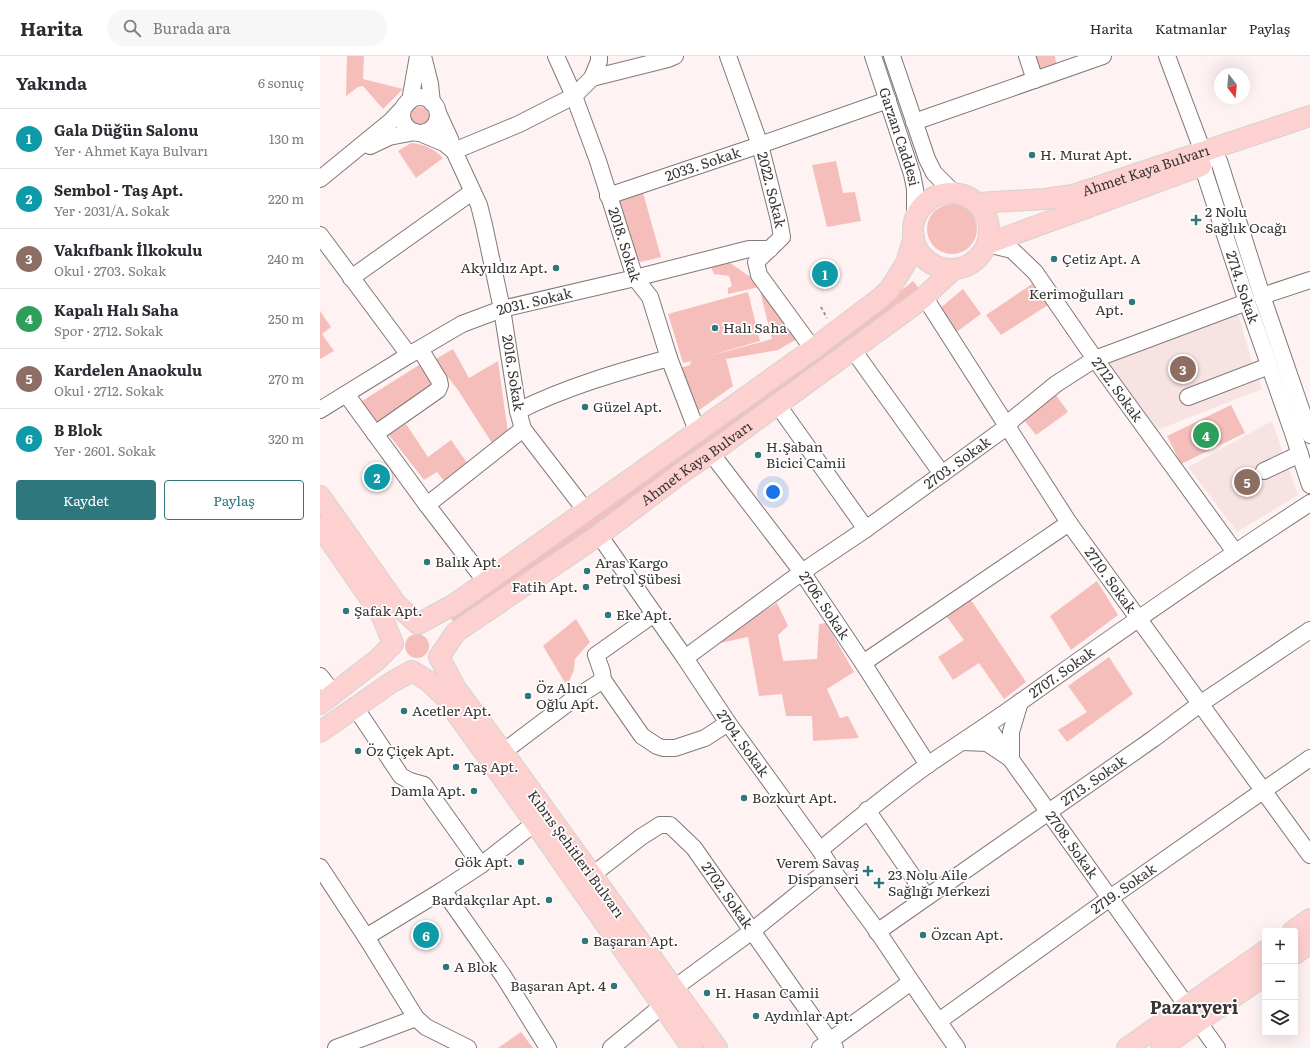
<!DOCTYPE html>
<html lang="tr">
<head>
<meta charset="utf-8">
<style>
  body { margin:0; font-family:Literata,serif; background:#f7f7f7; color:#2b2b33 }
  .controls { position:absolute; right:12px; bottom:12px; display:grid; overflow:hidden; border-radius:4px; box-shadow:0 4px 16px #0002 }
  .controls button { width:36px; height:36px; display:grid; place-items:center; padding:0; border:0; border-bottom:1px solid #e1e1e2; background:#fff; color:#2b2b33; font:20px sans-serif }
  .compass { position:absolute; left:894px; top:12px; width:36px; height:36px; border-radius:50%; background:#fff; box-shadow:0 4px 16px #0002; rotate:164deg }
  .you { position:absolute; left:453px; top:436px; width:14px; height:14px; margin:-10px; border:3px solid #fff; border-radius:50%; background:#1a73e8; box-shadow:0 0 0 6px #1a73e833 }
  .badge { display:grid; place-items:center; width:26px; height:26px; border-radius:50%; background:#2e777d; color:#fff; font-size:13px; font-weight:700 }
  .pin { position:absolute; translate:-50% -50%; border:2px solid #fff; box-shadow:0 1px 4px #0006 }
  .list { margin:0; padding:0; list-style:none }
  h2 { display:flex; justify-content:space-between; align-items:center; height:52px; margin:0; padding:0 16px; font-size:17px }
  h2 small { font-size:13px; font-weight:400; color:#7c7c81 }
  .list li { display:grid; grid-template-columns:26px 1fr auto; gap:12px; align-items:center; box-sizing:border-box; height:60px; padding:0 16px; border-top:1px solid #e1e1e2 }
  .list b { display:block; font-size:15px; white-space:nowrap }
  .list p { margin:0; font-size:13px; white-space:nowrap; color:#7c7c81 }
  .list em { font-size:13px; font-style:normal; color:#7c7c81 }
  .actions { display:flex; gap:8px; padding:12px 16px }
  .actions a { flex:1; padding:9px 0; border:1px solid #2e777d; border-radius:4px; text-align:center; font-size:14px; color:#2e777d }
  .actions .main { background:#2e777d; color:#fff }
  .icon { flex:none; width:22px; height:22px; fill:none; stroke:currentColor; stroke-width:2; stroke-linecap:round; stroke-linejoin:round }
  .map { position:relative; flex:none; width:990px; height:992px; overflow:hidden }
  header { display:flex; align-items:center; gap:24px; box-sizing:border-box; height:56px; padding:0 20px; background:#fff; border-bottom:1px solid #e1e1e2 }
  header strong { font-size:19px }
  nav { display:flex; gap:22px; margin-inline-start:auto; font-size:14px }
  .search { width:280px; height:36px; background:#f7f7f7; display:flex; align-items:center; gap:10px; box-sizing:border-box; padding:0 14px; border-radius:22px; color:#7c7c81; font-size:15px }
  main { display:flex }
  aside { flex:1; background:#fff }
  .map>svg:first-child { display:block }
  .built { fill:#f7e4e2 }
  .green { fill:#f5beba }
  .lines { fill:none; stroke-linecap:round; stroke-linejoin:round }
  .minor-casing { stroke:#827878; stroke-width:18 }
  .major-casing { stroke:#d3d3d3; stroke-width:22 }
  .path { stroke:#9b9393; stroke-width:2; stroke-dasharray:3 3; stroke-linecap:butt }
  .minor { stroke:#fff; stroke-width:16 }
  .major { stroke:#fdd1cf; stroke-width:20 }
  .poi-dot { fill:#2e777d; stroke:#fff; stroke-width:1.5 }
  .labels { text-anchor:middle; stroke-width:3.5; stroke-linejoin:round; paint-order:stroke }
  .street-label { font-size:14px; fill:#393535; stroke:#fff }
  .poi-label { font-size:14px; fill:#393535; stroke:#fff; text-anchor:start }
  .district-label { font-size:18px; font-weight:bold; fill:#393535; stroke:#fff }
</style>
</head>
<body>
<header>
<strong>Harita</strong>
<div class="search"><svg class="icon" aria-label="search" viewBox="0 0 24 24"><circle cx="10" cy="10" r="6"/><path d="M15 15l6 6"/></svg>Burada ara</div>
<nav><a>Harita</a><a>Katmanlar</a><a>Paylaş</a></nav>
</header>
<main>
<aside>
<h2>Yakında<small>6 sonuç</small></h2>
<ul class="list">
<li><span class="badge" style="background:#0f9aa8">1</span><div><b>Gala Düğün Salonu</b><p>Yer · Ahmet Kaya Bulvarı</p></div><em>130 m</em></li>
<li><span class="badge" style="background:#0f9aa8">2</span><div><b>Sembol - Taş Apt.</b><p>Yer · 2031/A. Sokak</p></div><em>220 m</em></li>
<li><span class="badge" style="background:#8d6e63">3</span><div><b>Vakıfbank İlkokulu</b><p>Okul · 2703. Sokak</p></div><em>240 m</em></li>
<li><span class="badge" style="background:#2e9e5b">4</span><div><b>Kapalı Halı Saha</b><p>Spor · 2712. Sokak</p></div><em>250 m</em></li>
<li><span class="badge" style="background:#8d6e63">5</span><div><b>Kardelen Anaokulu</b><p>Okul · 2712. Sokak</p></div><em>270 m</em></li>
<li><span class="badge" style="background:#0f9aa8">6</span><div><b>B Blok</b><p>Yer · 2601. Sokak</p></div><em>320 m</em></li>
</ul>
<div class="actions"><a class="main">Kaydet</a><a>Paylaş</a></div>
</aside>
<div class="map">
<svg width="990" height="992" viewBox="0 0 990 992">
  <rect width="100%" height="100%" fill="#fef3f2"/>
  <g class="built">
    <polygon points="918,258 931,302 942,333 835,375 785,306"/>
    <polygon points="952,365 978,439 917,476 868,411"/>
  </g>
  <g class="green">
    <polygon points="27,0 44,0 43,23 83,33 63,53 43,30 38,31 26,40"/>
    <polygon points="712,0 735,0 736,7 717,13"/>
    <circle cx="100" cy="61" r="10"/>
    <path d="M91,87C104,88 114,93 123,102L96,122L78,95Z"/>
    <polygon points="516,105 523,137 535,136 541,165 507,171 492,109"/>
    <polygon points="323,137 341,201 321,206 314,201 296,146 300,143"/>
    <circle cx="632" cy="173" r="25"/>
    <polygon points="410,207 441,228 477,283 458,294 406,303 413,330 375,357 360,312 370,309 371,305 363,307 348,258 428,236 440,285 385,301 452,283 439,231 408,238 408,232 412,230 409,220 394,218 391,211"/>
    <polygon points="593,225 602,236 247,491 135,569 130,561 245,482 527,278"/>
    <polygon points="712,228 728,249 681,279 666,259"/>
    <polygon points="643,233 661,258 635,277 619,253"/>
    <polygon points="0,255 11,271 2,278 14,295 0,303"/>
    <polygon points="133,293 149,322 178,305 188,377 172,387 138,334 114,304"/>
    <polygon points="102,307 113,330 57,369 39,347"/>
    <polygon points="736,339 748,356 716,379 704,364"/>
    <polygon points="911,349 925,377 861,408 847,380"/>
    <polygon points="86,368 108,401 131,384 148,408 126,427 117,416 104,424 69,379"/>
    <polygon points="777,525 798,559 751,594 730,560"/>
    <polygon points="649,541 706,626 684,643 659,607 633,624 618,601 644,584 624,557"/>
    <polygon points="457,547 468,570 458,579 463,605 497,603 499,568 506,567 534,616 507,633 520,662 528,660 539,682 493,685 492,660 466,660 462,638 439,640 428,581 400,587 403,581"/>
    <polygon points="256,563 270,586 255,603 254,614 247,630 223,590"/>
    <circle cx="97" cy="590" r="12"/>
    <polygon points="789,601 813,638 747,686 738,674 767,656 748,630"/>
    <polygon points="201,976 213,992 178,992"/>
  </g>
  <g class="lines">
    <g class="minor-casing">
      <g id="minor">
        <polyline points="103,0 110,28 112,47"/>
        <path id="s1" d="M236,0L254,40L278,105L315,222L330,241L349,302L377,375"/>
        <path id="s2" d="M408,0L440,89L459,164L462,181L436,206L439,219L493,293"/>
        <path id="s3" d="M553,0L592,118L595,133V162"/>
        <polyline points="572,0 607,103 614,117 634,137"/>
        <polyline points="707,0 715,24"/>
        <path id="s4" d="M847,0L883,96V110L885,118L927,246L973,377L990,429"/>
        <polyline points="272,22 279,5 279,0"/>
        <circle cx="100" cy="59" r="18"/>
        <polyline points="90,45 98,0"/>
        <polyline points="594,66 783,0"/>
        <polyline points="100,77 124,87 134,95 130,83 118,57"/>
        <polyline points="50,90 69,81 95,76"/>
        <polyline points="883,96 899,105 942,240 990,379"/>
        <polyline points="0,123 71,65 86,49"/>
        <path id="s5" d="M288,140L440,89L568,44"/>
        <polyline points="0,179 89,299"/>
        <path id="s6" d="M667,188L692,194L715,216L775,303L915,496"/>
        <polyline points="31,222 152,136"/>
        <polyline points="942,240 990,224"/>
        <path id="s7" d="M602,243L609,248L749,467L990,799"/>
        <polyline points="533,294 622,418"/>
        <polyline points="26,338 107,449 166,526"/>
        <polyline points="868,341 949,310"/>
        <polyline points="457,348 546,473"/>
        <path id="s8" d="M0,354L89,299L142,268L182,253L315,222L429,193H450"/>
        <path d="M198,355C246,331 298,316 349,302"/>
        <polyline points="55,378 118,334 120,329 119,324 100,293"/>
        <path id="s9" d="M391,397L482,516L543,607L608,709"/>
        <polyline points="944,415 980,398"/>
        <polyline points="107,449 203,373"/>
        <polyline points="266,455 203,373 198,355 182,253 164,169 159,149 134,95 199,68 254,40 272,22 348,3 355,0"/>
        <path id="s10" d="M279,479L365,602L408,667L500,794C517,823 539,849 558,876C584,915 610,954 637,992"/>
        <path id="s11" d="M365,602L482,516L546,473L688,370L693,363L736,328L775,303L927,246"/>
        <polyline points="543,607 749,467"/>
        <polyline points="0,620 14,638"/>
        <polyline points="283,624 322,680 337,690 343,692 355,692 385,682 408,667"/>
        <polyline points="34,652 39,657 81,720 90,725 104,729 161,809"/>
        <path id="s12" d="M667,670L897,992"/>
        <polyline points="643,686 667,687 691,703 691,676 700,646"/>
        <polyline points="183,696 252,644 283,624 282,616 276,599 334,558"/>
        <polyline points="547,754 607,841"/>
        <path id="s13" d="M500,794C535,765 571,735 609,708C638,688 668,669 696,649C793,580 890,512 990,447"/>
        <polyline points="0,811 46,881 96,962 106,971 148,992"/>
        <path id="s14" d="M271,820L321,781L340,769H350L374,792L479,942L515,992"/>
        <polyline points="123,834 184,921 228,992"/>
        <path id="s15" d="M557,876L833,683L880,648L990,574"/>
        <polyline points="46,881 123,834 161,809 215,767"/>
        <polyline points="353,933 432,875 510,812"/>
        <path id="s16" d="M619,965L790,842L990,702"/>
        <polyline points="16,992 96,962"/>
        <polyline points="291,992 342,950"/>
        <polyline points="500,992 591,926"/>
      </g>
    </g>
    <g class="major-casing">
      <g id="major">
        <circle cx="631" cy="175" r="38"/>
        <path id="s17" d="M657,147L725,143L753,139L990,60"/>
        <polyline points="667,188 881,110"/>
        <polyline points="0,440 77,549 98,568 133,549 166,526 493,293 560,242 569,234 586,207 594,181"/>
        <polyline points="0,470 62,560 73,588 57,604 0,648"/>
        <polyline points="0,676 72,626 92,615 108,625 124,640 215,767 372,992"/>
        <polyline points="973,875 990,863"/>
        <polyline points="975,898 990,887"/>
        <path id="s18" d="M397,992L183,696L140,638L135,631L119,601L136,576L279,479L367,413L391,397L602,243L634,213"/>
        <polyline points="807,992 945,895"/>
        <polyline points="841,992 945,919"/>
      </g>
    </g>
    <polyline class="path" points="501,251 507,262"/>
    <use href="#minor" class="minor"/>
    <use href="#major" class="major"/>
  </g>
  <g class="poi-dot">
    <circle cx="712" cy="99" r="4"/>
    <path d="M874 158h4v4h4v4h-4v4h-4v-4h-4v-4h4z"/>
    <circle cx="734" cy="203" r="4"/>
    <circle cx="236" cy="212" r="4"/>
    <circle cx="812" cy="246" r="4"/>
    <circle cx="395" cy="272" r="4"/>
    <circle cx="265" cy="351" r="4"/>
    <circle cx="438" cy="399" r="4"/>
    <circle cx="107" cy="506" r="4"/>
    <circle cx="267" cy="515" r="4"/>
    <circle cx="266" cy="531" r="4"/>
    <circle cx="26" cy="555" r="4"/>
    <circle cx="288" cy="559" r="4"/>
    <circle cx="208" cy="640" r="4"/>
    <circle cx="84" cy="655" r="4"/>
    <circle cx="38" cy="695" r="4"/>
    <circle cx="136" cy="711" r="4"/>
    <circle cx="154" cy="735" r="4"/>
    <circle cx="424" cy="742" r="4"/>
    <circle cx="201" cy="806" r="4"/>
    <path d="M546 809h4v4h4v4h-4v4h-4v-4h-4v-4h4z"/>
    <path d="M557 821h4v4h4v4h-4v4h-4v-4h-4v-4h4z"/>
    <circle cx="229" cy="844" r="4"/>
    <circle cx="603" cy="879" r="4"/>
    <circle cx="265" cy="885" r="4"/>
    <circle cx="126" cy="911" r="4"/>
    <circle cx="294" cy="930" r="4"/>
    <circle cx="387" cy="937" r="4"/>
    <circle cx="436" cy="960" r="4"/>
  </g>
  <g class="labels">
    <g class="street-label">
      <text dy="5" stroke="none"><textPath href="#s3" startOffset="85">Garzan Caddesi</textPath></text>
      <text dy="5" stroke="none"><textPath href="#s5" startOffset="100">2033. Sokak</textPath></text>
      <text dy="5" stroke="none"><textPath href="#s17" startOffset="173">Ahmet Kaya Bulvarı</textPath></text>
      <text dy="5" stroke="none"><textPath href="#s2" startOffset="141">2022. Sokak</textPath></text>
      <text dy="5" stroke="none"><textPath href="#s1" startOffset="201">2018. Sokak</textPath></text>
      <text dy="5" stroke="none"><textPath href="#s4" startOffset="244">2714. Sokak</textPath></text>
      <text dy="5" stroke="none"><textPath href="#s8" startOffset="242">2031. Sokak</textPath></text>
      <text transform="translate(193 317) rotate(81)" y="5">2016. Sokak</text>
      <text dy="5" stroke="none"><textPath href="#s6" startOffset="201">2712. Sokak</textPath></text>
      <text dy="5" stroke="none"><textPath href="#s11" startOffset="335">2703. Sokak</textPath></text>
      <text dy="5" stroke="none"><textPath href="#s18" startOffset="804">Ahmet Kaya Bulvarı</textPath></text>
      <text dy="5" stroke="none"><textPath href="#s7" startOffset="339">2710. Sokak</textPath></text>
      <text dy="5" stroke="none"><textPath href="#s9" startOffset="190">2706. Sokak</textPath></text>
      <text dy="5" stroke="none"><textPath href="#s13" startOffset="300">2707. Sokak</textPath></text>
      <text dy="5" stroke="none"><textPath href="#s10" startOffset="253">2704. Sokak</textPath></text>
      <text dy="5" stroke="none"><textPath href="#s15" startOffset="264">2713. Sokak</textPath></text>
      <text dy="5" stroke="none"><textPath href="#s12" startOffset="146">2708. Sokak</textPath></text>
      <text transform="translate(256 798) rotate(54)" y="5">Kıbrıs Şehitleri Bulvarı</text>
      <text dy="5" stroke="none"><textPath href="#s16" startOffset="227">2719. Sokak</textPath></text>
      <text dy="5" stroke="none"><textPath href="#s14" startOffset="187">2702. Sokak</textPath></text>
    </g>
    <g class="poi-label">
      <text x="720" y="104">H. Murat Apt.</text>
      <text x="885" y="161">2 Nolu<tspan x="885" dy="16">Sağlık Ocağı</tspan></text>
      <text x="742" y="208">Çetiz Apt. A</text>
      <text x="228" y="217" text-anchor="end">Akyıldız Apt.</text>
      <text x="804" y="243" text-anchor="end">Kerimoğulları<tspan x="804" dy="16">Apt.</tspan></text>
      <text x="403" y="277">Halı Saha</text>
      <text x="273" y="356">Güzel Apt.</text>
      <text x="446" y="396">H.Şaban<tspan x="446" dy="16">Bicici Camii</tspan></text>
      <text x="115" y="511">Balık Apt.</text>
      <text x="275" y="512">Aras Kargo<tspan x="275" dy="16">Petrol Şübesi</tspan></text>
      <text x="258" y="536" text-anchor="end">Fatih Apt.</text>
      <text x="34" y="560">Şafak Apt.</text>
      <text x="296" y="564">Eke Apt.</text>
      <text x="216" y="637">Öz Alıcı<tspan x="216" dy="16">Oğlu Apt.</tspan></text>
      <text x="92" y="660">Acetler Apt.</text>
      <text x="46" y="700">Öz Çiçek Apt.</text>
      <text x="144" y="716">Taş Apt.</text>
      <text x="146" y="740" text-anchor="end">Damla Apt.</text>
      <text x="432" y="747">Bozkurt Apt.</text>
      <text x="193" y="811" text-anchor="end">Gök Apt.</text>
      <text x="539" y="812" text-anchor="end">Verem Savaş<tspan x="539" dy="16">Dispanseri</tspan></text>
      <text x="568" y="824">23 Nolu Aile<tspan x="568" dy="16">Sağlığı Merkezi</tspan></text>
      <text x="221" y="849" text-anchor="end">Bardakçılar Apt.</text>
      <text x="611" y="884">Özcan Apt.</text>
      <text x="273" y="890">Başaran Apt.</text>
      <text x="134" y="916">A Blok</text>
      <text x="286" y="935" text-anchor="end">Başaran Apt. 4</text>
      <text x="395" y="942">H. Hasan Camii</text>
      <text x="444" y="965">Aydınlar Apt.</text>
    </g>
    <g class="district-label">
      <text x="874" y="958">Pazaryeri</text>
    </g>
  </g>
</svg>
<div class="controls">
<button>+</button>
<button>−</button>
<button><svg class="icon" aria-label="layers" viewBox="0 0 24 24"><path d="M12 4l9 5-9 5-9-5zM3 14l9 5 9-5"/></svg></button>
</div>
<svg class="compass" viewBox="-18 -18 36 36"><path d="M0-13l5 13h-10z" fill="#e53935"/><path d="M0 13l5-13h-10z" fill="#7c7c81"/></svg>
<div class="you"></div>
<div class="pin badge" style="left:505px;top:218px;background:#0f9aa8">1</div>
<div class="pin badge" style="left:57px;top:421px;background:#0f9aa8">2</div>
<div class="pin badge" style="left:863px;top:313px;background:#8d6e63">3</div>
<div class="pin badge" style="left:886px;top:379px;background:#2e9e5b">4</div>
<div class="pin badge" style="left:927px;top:426px;background:#8d6e63">5</div>
<div class="pin badge" style="left:106px;top:879px;background:#0f9aa8">6</div>
</div>
</main>
</body>
</html>
